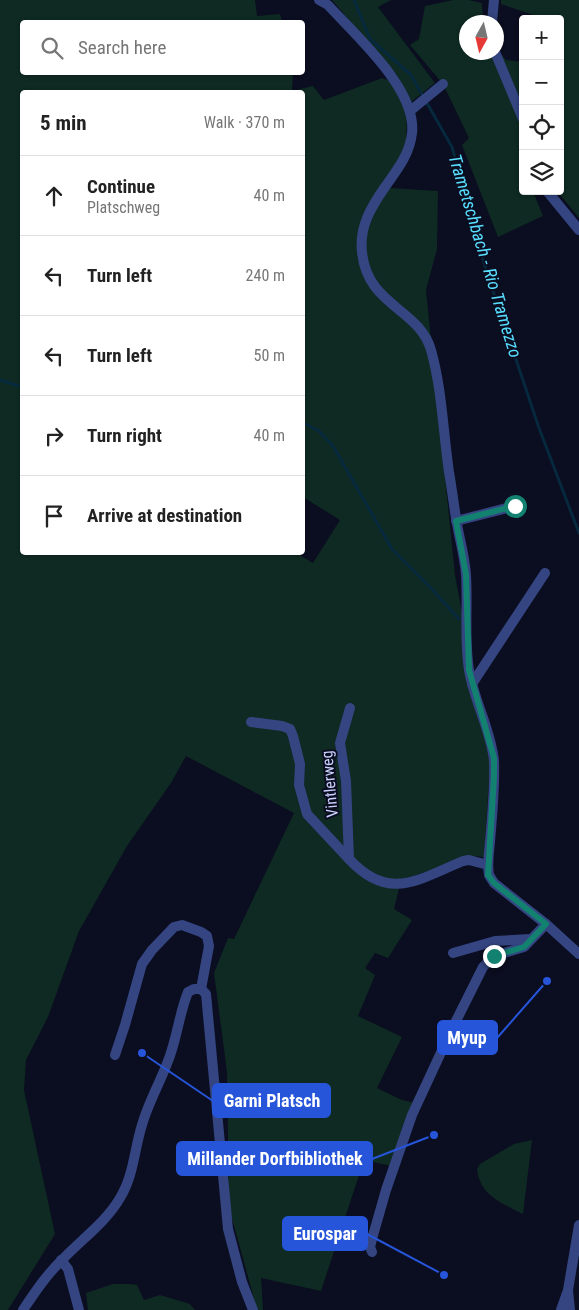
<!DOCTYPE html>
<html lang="en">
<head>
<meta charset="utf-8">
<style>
  body { margin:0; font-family:"Roboto Condensed",sans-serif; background:#f6f6f6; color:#222 }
  .controls { position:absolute; right:15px; top:15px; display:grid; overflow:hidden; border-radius:5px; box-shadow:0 1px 4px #0004 }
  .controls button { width:45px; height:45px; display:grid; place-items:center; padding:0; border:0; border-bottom:1px solid #e0e0e0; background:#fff; color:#222; font:25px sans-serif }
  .compass { position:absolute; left:459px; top:15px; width:45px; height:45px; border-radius:50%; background:#fff; box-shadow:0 1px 4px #0004; rotate:188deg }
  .stop { position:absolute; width:15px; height:15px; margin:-11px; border:4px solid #13816f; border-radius:50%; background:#fff }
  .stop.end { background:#13816f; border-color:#fff; box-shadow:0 1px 5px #0008 }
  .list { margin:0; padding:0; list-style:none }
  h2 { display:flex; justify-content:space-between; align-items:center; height:65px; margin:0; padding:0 20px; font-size:21px }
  h2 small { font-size:16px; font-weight:400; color:#767676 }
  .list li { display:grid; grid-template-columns:32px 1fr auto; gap:15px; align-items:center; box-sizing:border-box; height:80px; padding:0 20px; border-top:1px solid #e0e0e0 }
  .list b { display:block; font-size:19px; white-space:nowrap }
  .list p { margin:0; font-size:16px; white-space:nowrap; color:#767676 }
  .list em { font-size:16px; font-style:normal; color:#767676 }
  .icon { flex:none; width:28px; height:28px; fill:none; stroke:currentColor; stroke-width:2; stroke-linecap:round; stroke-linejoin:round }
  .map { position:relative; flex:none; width:579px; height:1310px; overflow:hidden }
  .search { position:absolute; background:#fff; box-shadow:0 1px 4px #0004; left:20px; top:20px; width:285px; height:55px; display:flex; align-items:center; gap:12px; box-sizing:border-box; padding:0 18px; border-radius:5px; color:#767676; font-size:19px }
  .panel { position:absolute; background:#fff; box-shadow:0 1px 4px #0004; left:20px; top:90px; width:285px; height:465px; border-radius:5px }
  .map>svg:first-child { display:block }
  .green { fill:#0e2a22; fill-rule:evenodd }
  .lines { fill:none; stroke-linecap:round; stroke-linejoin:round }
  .stream { stroke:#06293e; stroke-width:3 }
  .minor { stroke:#344582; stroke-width:10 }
  .tertiary { stroke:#344582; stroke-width:10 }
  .route { stroke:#13816f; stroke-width:6 }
  .labels { text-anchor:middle; stroke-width:4; stroke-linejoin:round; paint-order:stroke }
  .street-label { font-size:16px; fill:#cad2ff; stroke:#0b0d20 }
  .water-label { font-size:18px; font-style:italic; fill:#58deff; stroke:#0b0d20 }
  .leader { fill:none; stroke:#2655da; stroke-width:2 }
  .callout-dot { fill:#2655da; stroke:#0b0d20; stroke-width:2 }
  .callout { fill:#2655da; stroke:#2655da; stroke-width:2 }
  .callout-label { font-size:18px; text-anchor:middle; font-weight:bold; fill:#fff }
</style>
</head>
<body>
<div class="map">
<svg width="579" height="1310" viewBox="0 0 579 1310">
  <rect width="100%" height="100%" fill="#0b0d20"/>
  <g class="green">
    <path d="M0,0H255L257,16L280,14L282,22H22V72L293,73L292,91L313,86L324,100L382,78L391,81L407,113L406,141L390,188L438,191L437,249L426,290L455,575L490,764L484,857L473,856L401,880L394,909L412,920L388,958L375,953L365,968L375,975L358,1016L402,1037L377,1088L402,1100L415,1103L391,1166L364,1160L321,1291L261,1278L263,1310H257L229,1207L227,1072L214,973L228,938L234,939L294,813L186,756L171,783L127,846L79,931L48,1017L26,1060L24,1090L55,1234L8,1310H0ZM22,92H302L303,497L340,520L313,563L294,552H22Z"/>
    <polygon points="332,0 391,0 378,7 435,83 411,102 398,77"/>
    <polygon points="453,0 468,0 482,3 483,22 466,22 466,52 483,53 484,59 500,53 506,60 523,62 523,191 533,191 543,216 498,237 462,145 469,138 443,84 410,45 419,39 425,6"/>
    <polygon points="501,0 579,0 579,218 557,191 560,191 560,19 545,19 501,4"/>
    <path d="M532,1140L523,1214C502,1203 480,1196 477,1169L480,1164L514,1144Z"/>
    <polygon points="113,1284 130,1284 137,1285 144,1300 160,1295 190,1304 195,1310 88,1310 86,1293"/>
  </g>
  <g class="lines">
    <g class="stream">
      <polyline points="354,0 370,39 411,75 452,147 486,270 539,428 579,533"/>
      <polyline points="0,380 22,387"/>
      <polyline points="302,422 319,431 333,446 392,549 430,587 459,619"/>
    </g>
    <g class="minor">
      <path d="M319,0L328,5C355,35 417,89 412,133C410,154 397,170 385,187C371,207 359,227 362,252C367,306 419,308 431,350C442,389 443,431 449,472C452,489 454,507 457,524C460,541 465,558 466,575C468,606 464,639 469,670C474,701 491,730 494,761C495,788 492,816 490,842C489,853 487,864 489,875L494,883L546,924L579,954"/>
      <polyline points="492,22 494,0"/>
      <polyline points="495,52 523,119"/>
      <polyline points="410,111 443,84"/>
      <polyline points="547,191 579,230"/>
      <polyline points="456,521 515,506"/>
      <polyline points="472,684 545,573"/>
      <path d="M350,708L340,743L346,781L349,859C389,902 417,880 463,861L469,860L488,865"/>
      <polyline points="251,722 282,726 290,729 293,736 300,764 299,785 307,814 349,859"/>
      <polyline points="453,953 495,941 530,939"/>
      <polyline points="115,1055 125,1025 142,964 152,950 174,927 182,925 201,932 207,936 209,946 201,989"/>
      <polyline points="372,1252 370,1247 372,1239 386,1190 412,1115 450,1033 483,967 494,956 524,947 546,924"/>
      <polyline points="61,1260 68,1269 79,1310"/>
      <path d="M23,1310C35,1292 47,1274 63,1259C82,1239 106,1222 120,1198C134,1175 134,1150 142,1125C148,1103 160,1083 168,1061C177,1039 179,1014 188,992L194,989H201L206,994L228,1229L242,1282L253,1310"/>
    </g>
    <g class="tertiary">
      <polyline points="561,1310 567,1293"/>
      <polyline points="570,1310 568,1290 579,1225"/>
    </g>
  </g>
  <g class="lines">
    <polyline class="route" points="494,956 524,947 546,924 494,883 488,875 494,776 494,758 469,670 466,574 456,521 515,506"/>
  </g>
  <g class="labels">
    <g class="street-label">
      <text transform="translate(329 784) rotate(-95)" y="6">Vintlerweg</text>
    </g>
    <g class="water-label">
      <text transform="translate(485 256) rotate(73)" y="6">Trametschbach - Rio Tramezzo</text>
    </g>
  </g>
  <path class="leader" d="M547 981L497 1038M142 1053L213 1101M434 1135L372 1159M444 1275L367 1234"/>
  <g class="callout-dot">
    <circle cx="547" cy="981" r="5"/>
    <circle cx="142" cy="1053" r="5"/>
    <circle cx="434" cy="1135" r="5"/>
    <circle cx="444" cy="1275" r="5"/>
  </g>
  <g class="callout">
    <rect x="438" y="1021" width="59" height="33" rx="5"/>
    <rect x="213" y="1084" width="117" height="33" rx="5"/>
    <rect x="177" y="1142" width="195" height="33" rx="5"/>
    <rect x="283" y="1217" width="84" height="33" rx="5"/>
  </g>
  <g class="callout-label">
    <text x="467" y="1044">Myup</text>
    <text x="272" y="1107">Garni Platsch</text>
    <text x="275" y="1165">Millander Dorfbibliothek</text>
    <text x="325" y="1240">Eurospar</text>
  </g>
</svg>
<div class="controls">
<button>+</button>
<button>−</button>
<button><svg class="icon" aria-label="locate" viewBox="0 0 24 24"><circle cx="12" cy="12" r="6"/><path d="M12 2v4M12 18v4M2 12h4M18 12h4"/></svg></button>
<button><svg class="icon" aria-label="layers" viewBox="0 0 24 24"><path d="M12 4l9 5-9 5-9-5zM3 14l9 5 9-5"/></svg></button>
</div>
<svg class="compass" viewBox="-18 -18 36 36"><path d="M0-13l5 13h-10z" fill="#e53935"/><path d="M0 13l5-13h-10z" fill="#767676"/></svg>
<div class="stop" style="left:515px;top:506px"></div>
<div class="stop end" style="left:494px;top:956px"></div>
<div class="search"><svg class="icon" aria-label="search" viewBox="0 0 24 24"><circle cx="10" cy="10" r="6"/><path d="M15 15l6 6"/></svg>Search here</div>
<section class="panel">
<h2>5 min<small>Walk · 370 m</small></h2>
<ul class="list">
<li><svg class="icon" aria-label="ahead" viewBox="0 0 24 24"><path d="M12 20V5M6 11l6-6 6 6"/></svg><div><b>Continue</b><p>Platschweg</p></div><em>40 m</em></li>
<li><svg class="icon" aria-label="left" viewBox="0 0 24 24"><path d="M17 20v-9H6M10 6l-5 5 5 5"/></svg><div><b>Turn left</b></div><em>240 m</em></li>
<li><svg class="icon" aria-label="left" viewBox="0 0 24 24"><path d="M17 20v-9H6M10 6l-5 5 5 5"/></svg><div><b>Turn left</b></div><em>50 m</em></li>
<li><svg class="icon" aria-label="right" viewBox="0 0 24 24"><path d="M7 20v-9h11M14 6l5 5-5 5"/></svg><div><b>Turn right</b></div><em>40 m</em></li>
<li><svg class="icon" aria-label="arrive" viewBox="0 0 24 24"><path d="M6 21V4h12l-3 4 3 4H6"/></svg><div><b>Arrive at destination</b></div></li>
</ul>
</section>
</div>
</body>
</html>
